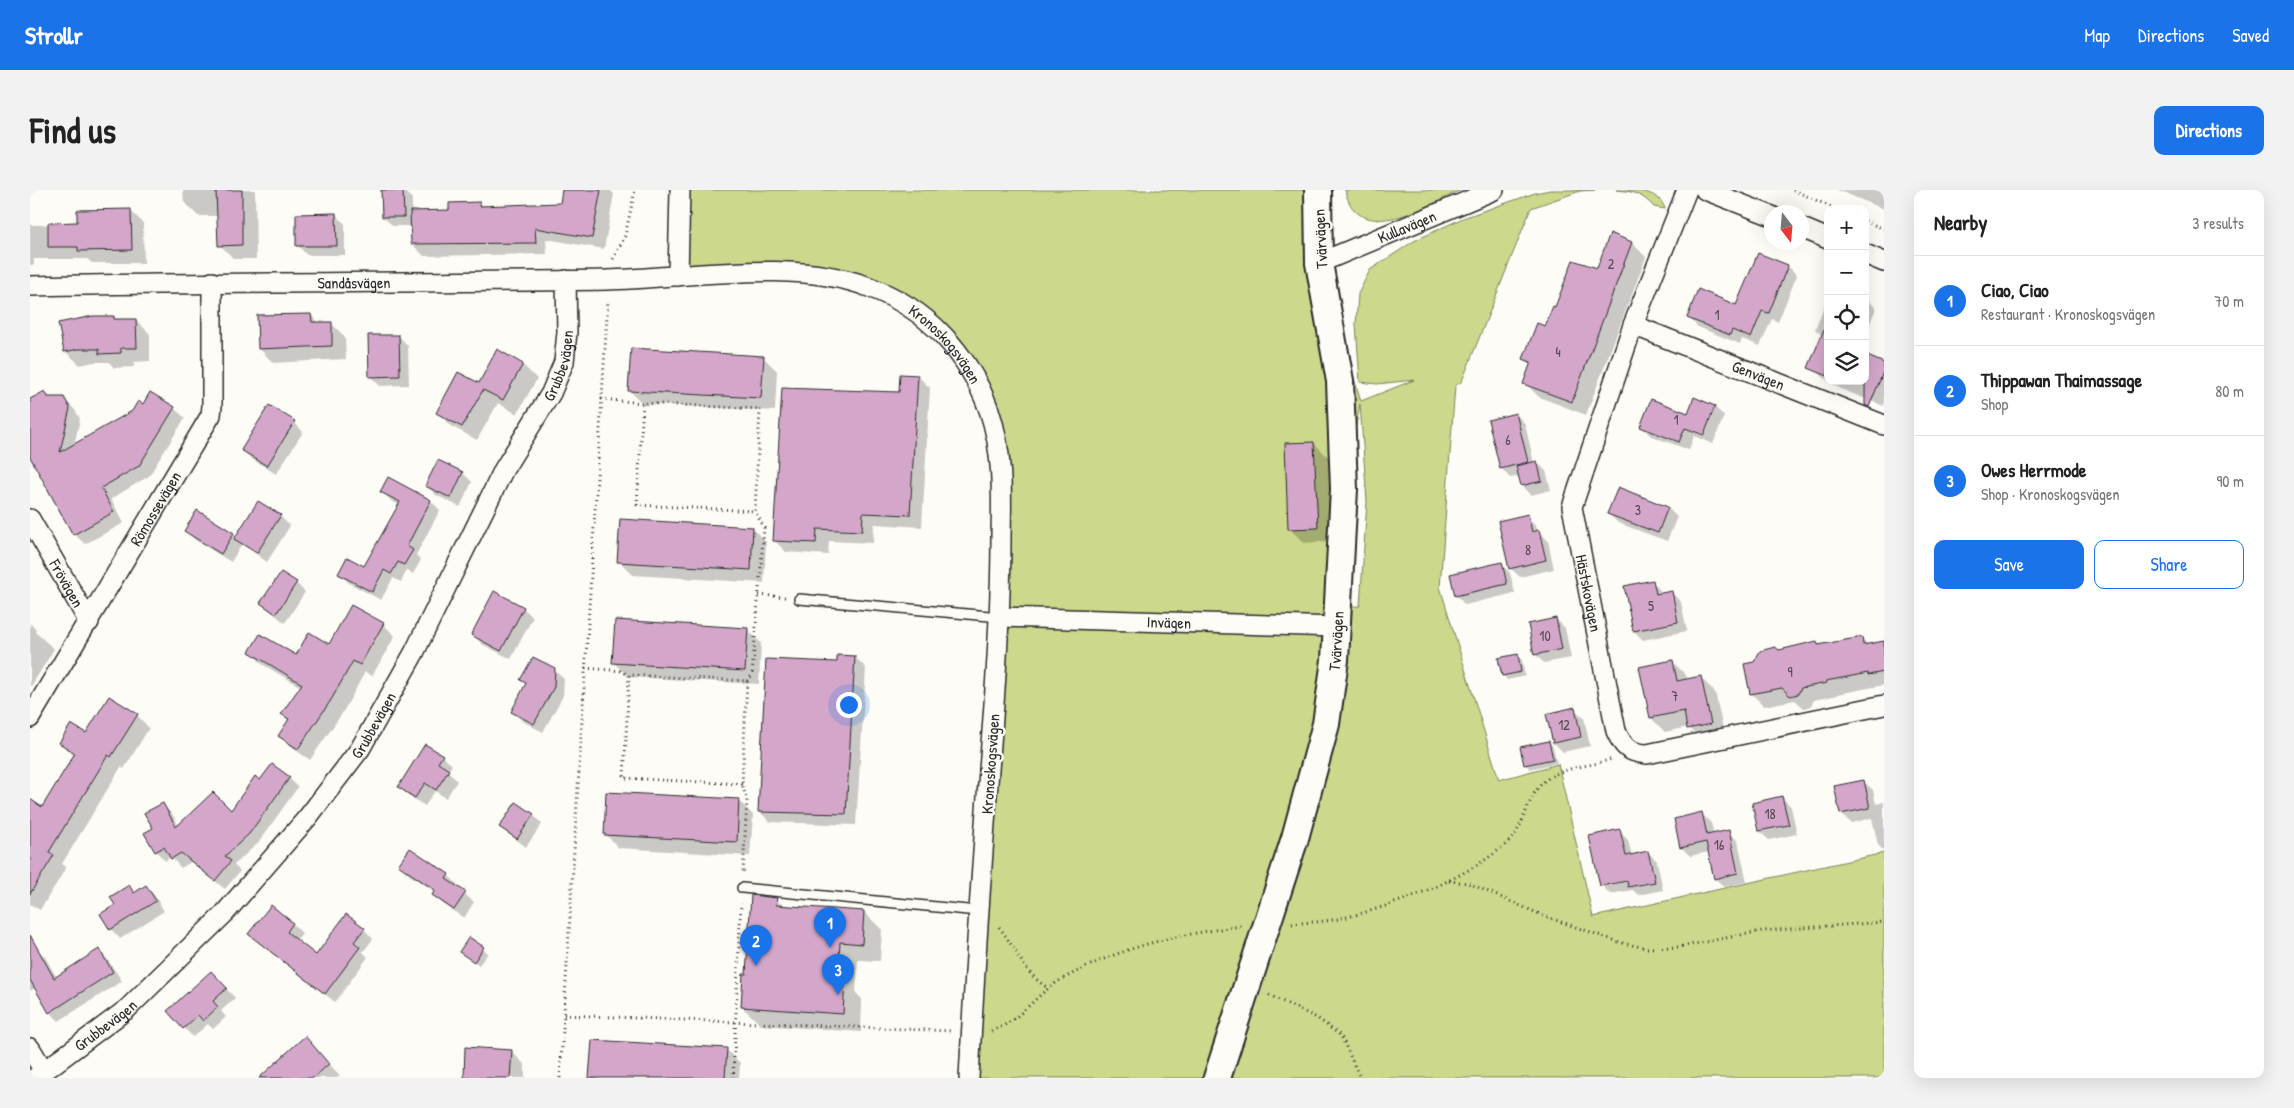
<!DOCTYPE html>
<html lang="en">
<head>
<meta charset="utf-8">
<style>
  body { margin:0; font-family:"Patrick Hand",sans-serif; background:#f2f2f2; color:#222 }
  .controls { position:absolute; right:15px; top:15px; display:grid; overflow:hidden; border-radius:10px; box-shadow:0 5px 20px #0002 }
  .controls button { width:45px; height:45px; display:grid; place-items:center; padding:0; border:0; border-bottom:1px solid #e0e0e0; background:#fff; color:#222; font:25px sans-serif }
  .compass { position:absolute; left:1734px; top:15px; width:45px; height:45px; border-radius:50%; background:#fff; box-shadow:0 5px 20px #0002; rotate:164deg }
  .you { position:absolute; left:818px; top:514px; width:18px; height:18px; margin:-12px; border:4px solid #fff; border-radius:50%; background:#1a73e8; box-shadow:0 0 0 8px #1a73e833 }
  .badge { display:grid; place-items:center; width:32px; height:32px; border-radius:50%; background:#1a73e8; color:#fff; font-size:16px; font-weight:700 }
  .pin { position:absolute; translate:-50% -41px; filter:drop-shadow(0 1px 2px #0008) }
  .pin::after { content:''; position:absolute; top:26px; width:18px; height:15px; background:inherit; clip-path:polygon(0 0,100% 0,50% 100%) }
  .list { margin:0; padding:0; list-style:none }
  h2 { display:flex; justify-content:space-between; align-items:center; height:65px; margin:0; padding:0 20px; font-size:21px }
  h2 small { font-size:16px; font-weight:400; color:#767676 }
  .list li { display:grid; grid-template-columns:32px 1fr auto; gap:15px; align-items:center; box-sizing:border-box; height:90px; padding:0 20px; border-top:1px solid #e0e0e0 }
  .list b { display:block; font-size:19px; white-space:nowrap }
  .list p { margin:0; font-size:16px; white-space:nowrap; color:#767676 }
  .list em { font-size:16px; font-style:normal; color:#767676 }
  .actions { display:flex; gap:10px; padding:15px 20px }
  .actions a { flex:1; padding:11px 0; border:1px solid #1a73e8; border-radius:10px; text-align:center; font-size:18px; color:#1a73e8 }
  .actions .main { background:#1a73e8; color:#fff }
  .icon { flex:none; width:28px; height:28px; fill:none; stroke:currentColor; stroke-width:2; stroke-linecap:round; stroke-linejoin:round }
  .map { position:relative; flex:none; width:1854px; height:888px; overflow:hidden; border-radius:10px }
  header { display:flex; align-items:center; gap:30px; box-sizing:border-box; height:70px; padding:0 25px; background:#1a73e8; color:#fff }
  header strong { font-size:24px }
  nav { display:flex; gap:28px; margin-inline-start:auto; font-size:18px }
  .intro { display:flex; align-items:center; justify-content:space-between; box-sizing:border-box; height:120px; padding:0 30px }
  h1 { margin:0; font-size:35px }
  .button { padding:12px 22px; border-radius:10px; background:#1a73e8; color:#fff; font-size:18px; font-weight:700 }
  main { display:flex; gap:30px; padding:0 30px }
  aside { flex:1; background:#fff; border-radius:10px; box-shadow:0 5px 20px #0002 }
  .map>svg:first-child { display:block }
  .green { fill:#ccd88b; stroke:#7c825b; fill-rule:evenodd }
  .shadow { fill:#0003 }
  .building { fill:#d4a7ca; stroke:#2b2b2b }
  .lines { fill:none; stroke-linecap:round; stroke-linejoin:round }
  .lane-casing { stroke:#2b2b2b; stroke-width:12 }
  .street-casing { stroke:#2b2b2b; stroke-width:22 }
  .secondary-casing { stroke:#2b2b2b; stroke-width:30 }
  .path { stroke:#2b2b2b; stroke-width:3; stroke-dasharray:1 4; stroke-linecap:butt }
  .lane { stroke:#fdfcf7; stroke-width:9 }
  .street { stroke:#fdfcf7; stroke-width:19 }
  .secondary { stroke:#fdfcf7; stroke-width:26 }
  .labels { text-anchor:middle; stroke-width:5; stroke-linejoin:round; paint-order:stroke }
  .number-label { font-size:14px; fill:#554a53 }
  .street-label { font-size:16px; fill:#2b2b2b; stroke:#fdfcf7 }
</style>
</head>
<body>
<header>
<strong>Strollr</strong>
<nav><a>Map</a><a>Directions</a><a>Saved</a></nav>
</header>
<div class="intro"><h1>Find us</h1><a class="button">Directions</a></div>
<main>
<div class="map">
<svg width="1854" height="888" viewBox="0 0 1854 888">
  <rect width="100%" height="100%" fill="#fdfcf7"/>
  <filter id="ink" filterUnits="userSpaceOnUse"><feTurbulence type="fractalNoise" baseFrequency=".02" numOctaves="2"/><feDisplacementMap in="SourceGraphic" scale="10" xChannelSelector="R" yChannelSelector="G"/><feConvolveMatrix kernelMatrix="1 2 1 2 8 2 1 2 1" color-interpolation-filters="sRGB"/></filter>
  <g filter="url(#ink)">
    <g class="green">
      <path d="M650,0H1288L1289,73L1331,211L1384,190L1347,194L1330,192L1326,134L1328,104L1340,80L1384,51L1433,28L1505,3L1520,0H1565L1550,1L1501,18L1432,191L1425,196L1410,397L1469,590L1528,574L1563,727L1854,663V888H939L948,721L967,252L929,165L835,95L648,86ZM1330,214L1337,312L1330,416L1308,417L1314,300Z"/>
      <path d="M1315,0H1431C1399,15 1327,58 1315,0Z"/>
      <path d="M1586,0C1605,0 1630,0 1635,19L1624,17C1612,4 1603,1 1586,0Z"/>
    </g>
    <g class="shadow">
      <polygon points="153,0 225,0 226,69 204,69 190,55 188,26 168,26 154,12"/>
      <polygon points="353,0 374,0 382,9 382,22 421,21 450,13 454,17 531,15 546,0 580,0 584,4 574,59 516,49 517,64 394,66 382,54 382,36 363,36 353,27"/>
      <polygon points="1807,0 1854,0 1854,19"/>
      <polygon points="101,21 113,33 114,73 62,73 57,69 4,69 4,75 0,75 0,35 49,34"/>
      <polygon points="306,25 315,34 315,65 277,65 268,56"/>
      <polygon points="1581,45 1602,53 1616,67 1556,225 1509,207 1495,193 1501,176 1494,169 1526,118 1567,80"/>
      <polygon points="1758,76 1767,85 1748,132 1742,129 1730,156 1712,149 1710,154 1668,137 1658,127 1707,117"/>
      <polygon points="1798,106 1798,191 1781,176 1793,146 1785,139"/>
      <polygon points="1835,107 1846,118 1835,146"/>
      <polygon points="281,125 289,133 301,133 315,147 316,169 243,173 229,158"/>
      <polygon points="83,127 86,130 106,130 120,144 120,171 104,172 104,177 84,178 79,172 64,172 50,175 35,161"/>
      <polygon points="369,146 378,156 379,195 350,196 340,186"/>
      <polygon points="468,161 493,175 507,189 487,224 468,213 447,250 421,236 407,222 449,195"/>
      <polygon points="733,167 747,181 745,221 613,214 599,200"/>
      <polygon points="1854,174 1854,216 1811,199 1798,191 1835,191"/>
      <polygon points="888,186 900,198 892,337 844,334 843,353 799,351 798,365 756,362 744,350"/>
      <polygon points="15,202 20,208 34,209 45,220 50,229 44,256 114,216 144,218 155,228 119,286 81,309 94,333 55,354 44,344 0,265 0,211"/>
      <polygon points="1665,209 1685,217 1694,226 1683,254 1664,246 1659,260 1621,246 1611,236 1659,225"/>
      <polygon points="1486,224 1495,234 1504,273 1507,272 1516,281 1521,300 1501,305 1492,295 1490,286 1480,288 1471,278"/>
      <polygon points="264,232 273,242 246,284 222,269 212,260"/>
      <polygon points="1284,253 1298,267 1301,351 1274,353 1260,339"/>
      <polygon points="408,272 433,283 442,292 430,317 406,305 397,296"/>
      <polygon points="359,288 401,311 410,320 386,365 391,370 383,384 377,380 371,392 363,388 351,410 319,393 309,384 334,378 370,315 361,311 352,301"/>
      <polygon points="229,313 250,326 260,336 237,372 212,354 201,372 165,350 156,341 203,344 206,348"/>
      <polygon points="1638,318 1647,327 1637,351 1588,333 1579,324"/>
      <polygon points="1497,326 1518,351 1524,379 1490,387 1480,378"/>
      <polygon points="722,338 736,352 734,393 603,385 589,371"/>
      <polygon points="1471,374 1480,383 1485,403 1435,415 1426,405"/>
      <polygon points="1623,392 1633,404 1641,402 1651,412 1657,441 1613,450 1604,441"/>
      <polygon points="266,393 275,402 255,433 231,413"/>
      <polygon points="493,418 503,427 481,469 452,454 443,445"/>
      <polygon points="1526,429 1535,438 1541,468 1514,473 1505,464"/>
      <polygon points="0,433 6,440 5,442 24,459 0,498"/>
      <polygon points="353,434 365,446 342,486 335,482 313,522 280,570 261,557 249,546 259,531 252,524 271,497 232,474 221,462 266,467"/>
      <polygon points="717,439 731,453 729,494 598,487 583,472"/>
      <polygon points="1831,448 1839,455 1854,452 1854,495 1808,504 1808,505 1784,510 1781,516 1774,518 1765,510 1734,516 1721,503 1725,473 1749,461 1787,453 1791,456"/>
      <polygon points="1487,466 1492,470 1495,486 1477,490 1473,485"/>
      <polygon points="825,467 836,478 826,635 740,632 729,621 808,474"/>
      <polygon points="1642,471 1656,485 1658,490 1671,488 1685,502 1695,548 1673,552 1658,537 1635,542 1621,528"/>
      <polygon points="524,480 534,489 533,506 513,542 492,531 482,521 497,494 492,489"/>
      <polygon points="1544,519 1554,528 1560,556 1533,562 1524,553"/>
      <polygon points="107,525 119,538 94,579 91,577 32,674 36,678 10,720 0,714 0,611 13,618 44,566 31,553"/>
      <polygon points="1519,552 1523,557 1527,573 1500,579 1495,574"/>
      <polygon points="412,566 422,575 418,581 427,591 416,608 405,601 395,616 379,606 369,597"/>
      <polygon points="259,588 268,597 228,653 204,675 210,681 195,699 161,672 151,678 141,667 135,671 126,661 124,638 132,614 142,624 149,636 201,622 231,592"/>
      <polygon points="1833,591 1843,600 1846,614 1854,612 1854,661 1848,655 1842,628 1821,633 1811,624 1805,597"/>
      <polygon points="1752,607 1761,617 1767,644 1739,650 1729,641 1723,614"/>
      <polygon points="709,611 723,625 720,666 589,658 575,644"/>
      <polygon points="1672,624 1681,633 1684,645 1698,642 1708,651 1717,692 1694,697 1685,688 1679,662 1660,666 1651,657"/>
      <polygon points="503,625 512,634 496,657 470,637"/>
      <polygon points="1589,641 1598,650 1602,666 1618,662 1627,671 1633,700 1608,705 1603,700 1580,704 1571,695"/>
      <polygon points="381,660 418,685 428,695 426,697 444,712 434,728 413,714 404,705 406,702 379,685 370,675"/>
      <polygon points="116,696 125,706 134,721 90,749 81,739 87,715 99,697 105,703"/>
      <polygon points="746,709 754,717 834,722 852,740 850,771 828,770 826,803 832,809 831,842 731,835 712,817 717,785"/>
      <polygon points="263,734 272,743 266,751 286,766 334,739 343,749 333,762 338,767 305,812 229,753"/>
      <polygon points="440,749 458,763 449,775 431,762"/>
      <polygon points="6,758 15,767 27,788 69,761 78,770 92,791 29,831 20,822 5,798 0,801 0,761"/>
      <polygon points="190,792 205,808 191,821 196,827 183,839 178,834 163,847 154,838"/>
      <polygon points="286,859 310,886 307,888 230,888"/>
      <polygon points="696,859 710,873 709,888 561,888"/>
      <polygon points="481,861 495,875 495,888 435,888"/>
    </g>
    <g class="building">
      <polygon points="186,0 212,0 212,55 188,56"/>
      <polygon points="351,0 373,0 374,27 352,27"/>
      <polygon points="532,0 571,0 562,48 505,38 506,53 381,54 380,21 419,20 419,13 450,12 450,16 530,13"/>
      <polygon points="101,19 102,60 48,61 48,57 18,57 18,33 47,32 47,20"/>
      <polygon points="306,23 307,56 266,56 266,24"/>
      <polygon points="1580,43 1602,52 1542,212 1493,194 1501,172 1493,169 1507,133 1515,136 1523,116 1525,117 1543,70 1567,78"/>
      <polygon points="1728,63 1758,75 1739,123 1732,121 1721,148 1702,140 1700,145 1657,128 1668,99 1706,115"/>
      <polygon points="281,124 282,132 302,132 302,156 228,159 227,125"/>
      <polygon points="63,126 84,126 84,129 106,129 107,158 91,158 91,163 69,164 69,159 49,159 34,162 28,133"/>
      <polygon points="1797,132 1798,132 1798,186 1778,178"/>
      <polygon points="338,145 369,145 370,186 339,187"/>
      <polygon points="601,158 734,166 731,208 598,201"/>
      <polygon points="467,159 493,174 473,210 453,200 432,237 406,223 428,182 449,193"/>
      <polygon points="1835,165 1854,173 1854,180 1839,217 1835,215"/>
      <polygon points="870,184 888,185 880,325 833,323 832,341 787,339 786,353 743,351 752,198 869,202"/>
      <polygon points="15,201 18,207 34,207 40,218 30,262 102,221 108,211 113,214 120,202 145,217 109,276 71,298 84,322 43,345 0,267 0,209"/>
      <polygon points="1664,207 1685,216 1674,245 1655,238 1649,252 1610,237 1621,209 1658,223"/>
      <polygon points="239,215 265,231 237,276 211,260"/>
      <polygon points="1486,223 1498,272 1470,279 1458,230"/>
      <polygon points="1284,252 1288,338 1258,339 1255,253"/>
      <polygon points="408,270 433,282 421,308 395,296"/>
      <polygon points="1507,271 1512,291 1491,296 1486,276"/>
      <polygon points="358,287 401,310 377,356 383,360 374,375 368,372 361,384 354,380 342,402 308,384 317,367 334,376 370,312 350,302"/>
      <polygon points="1588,297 1638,317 1628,343 1577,324"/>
      <polygon points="228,311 251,325 227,363 204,349"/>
      <polygon points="167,320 204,343 191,364 154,341"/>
      <polygon points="1498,324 1502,342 1509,340 1516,370 1479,379 1468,331"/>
      <polygon points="590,329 723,337 721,380 587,372"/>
      <polygon points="1472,372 1477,394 1425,406 1420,384"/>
      <polygon points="251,382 267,392 246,424 230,413"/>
      <polygon points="1623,390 1626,404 1642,401 1648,432 1603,441 1594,396"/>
      <polygon points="464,401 494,417 471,461 441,445"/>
      <polygon points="321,415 354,433 330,475 323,471 301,510 268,559 248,546 259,529 251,524 272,494 219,462 230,444 266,465 279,442 299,454"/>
      <polygon points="1526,428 1532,459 1504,465 1498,434"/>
      <polygon points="585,430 718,438 715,481 582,473"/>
      <polygon points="1832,447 1833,455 1854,451 1854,482 1838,485 1838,483 1796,491 1797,493 1771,498 1768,504 1760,506 1752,498 1720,504 1714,474 1724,472 1730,461 1745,457 1749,460 1787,451 1788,455"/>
      <polygon points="1488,464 1491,482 1472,486 1468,468"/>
      <polygon points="807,465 825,466 816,624 728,622 736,469 807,472"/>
      <polygon points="503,467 525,478 524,497 504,534 481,522 496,493 490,490"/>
      <polygon points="1643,470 1647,491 1671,486 1681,534 1657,539 1654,521 1620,528 1609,477"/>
      <polygon points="79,506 108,524 81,567 78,565 19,662 24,665 0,704 0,609 12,617 45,563 29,553 41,534 56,543"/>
      <polygon points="1545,517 1551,547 1523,553 1516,524"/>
      <polygon points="1519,551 1523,569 1494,575 1490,557"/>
      <polygon points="395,554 413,565 408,573 419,580 406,600 395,593 385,608 368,597"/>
      <polygon points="242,574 260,587 219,644 195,666 201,671 185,691 151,663 141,669 134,657 125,662 114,643 123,638 114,623 133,613 146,637 183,602 201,620 225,586 230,590"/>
      <polygon points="1834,590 1840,618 1810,624 1804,596"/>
      <polygon points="576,602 709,609 707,652 574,645"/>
      <polygon points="1752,606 1759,635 1728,641 1722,613"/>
      <polygon points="486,612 504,624 487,649 469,637"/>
      <polygon points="1672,622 1677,645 1699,640 1708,683 1684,689 1676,652 1650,658 1644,629"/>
      <polygon points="1590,639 1596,666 1618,661 1625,692 1598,697 1597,691 1570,696 1559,646"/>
      <polygon points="380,658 419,684 416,689 436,702 424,720 402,705 405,700 368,675"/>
      <polygon points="99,695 104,703 116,695 126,711 80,740 70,724 85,715 80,707"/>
      <polygon points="721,705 747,708 746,715 834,721 832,754 810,752 808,789 815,790 813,824 711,817 713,784 716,784"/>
      <polygon points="241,715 263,733 257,742 286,765 316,724 335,738 324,752 330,757 295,804 218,744"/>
      <polygon points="0,745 24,788 69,759 83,782 19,823 0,790"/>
      <polygon points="439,747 454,757 444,772 429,762"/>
      <polygon points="181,781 197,798 183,811 188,817 173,831 168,825 153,839 137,821"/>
      <polygon points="275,846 299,874 283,888 229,888"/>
      <polygon points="562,850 697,858 695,888 559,888"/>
      <polygon points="435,857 482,860 480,888 434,888"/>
    </g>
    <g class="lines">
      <g class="lane-casing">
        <g id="lane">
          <polyline points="769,409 971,427"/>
          <polyline points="712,698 948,721"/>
        </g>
      </g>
      <g class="street-casing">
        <g id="street">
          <path id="s1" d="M1657,0L1603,135L1542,317L1586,541C1593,557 1599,563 1617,564L1854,515"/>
          <polyline points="1675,0 1742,26"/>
          <polyline points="1772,38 1798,49"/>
          <polyline points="1835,64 1854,72"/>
          <path id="s2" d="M1289,73L1464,0"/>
          <polyline points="648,86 650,0"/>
          <path id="s3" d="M0,96C192,92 385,93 577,90C658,88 763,68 839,97C896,118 938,162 959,220C973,260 972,304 971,346C971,411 967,476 962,541C953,656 945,772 939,888"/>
          <path id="s4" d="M1603,135L1854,235"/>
          <path id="s5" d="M0,329L59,432"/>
          <path id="s6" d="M971,427L1307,437"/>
          <path id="s7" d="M0,528L181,225L182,216V92"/>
          <polyline points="0,858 14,881"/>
          <path id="s8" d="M5,888L97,819L194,724L278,627L330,559L384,463L474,279L521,203L534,172L537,142L536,90"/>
        </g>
      </g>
      <g class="secondary-casing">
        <g id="secondary">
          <path id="s9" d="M1187,888L1265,648L1296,534L1305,470L1314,299L1310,191L1289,73L1288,0"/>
        </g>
      </g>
      <g class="path">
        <polyline points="1763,0 1806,19"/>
        <polyline points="1835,31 1854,39"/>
        <polyline points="583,69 595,46 605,0"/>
        <polyline points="571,209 613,213"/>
        <polyline points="729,405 755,407"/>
        <polyline points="555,478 592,481 599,485"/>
        <polyline points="717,491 722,485 734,338 725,321 730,219 613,213 607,315 725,321"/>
        <polyline points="712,594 594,588 599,485 717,491 712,594 717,610 713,684"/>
        <polyline points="1419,691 1438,693 1514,726 1592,753 1616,758 1649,757 1732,741 1854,732"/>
        <path d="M1262,734C1277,732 1293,732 1308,729C1360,718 1441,688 1480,650C1491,639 1494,624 1501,610C1516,575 1550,580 1582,569"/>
        <path d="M969,737C986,758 993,783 1018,798"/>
        <polyline points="1239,805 1287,828 1311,846 1330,888"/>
        <polyline points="534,825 923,841"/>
        <path d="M961,841C988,833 1005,805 1029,791C1092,756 1140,746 1211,736"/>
        <polyline points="530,888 578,110"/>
        <polyline points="703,888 711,713"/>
      </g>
      <use href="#lane" class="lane"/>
      <use href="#street" class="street"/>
      <use href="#secondary" class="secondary"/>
    </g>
  </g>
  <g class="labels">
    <g class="number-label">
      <text x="1581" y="79">2</text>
      <text x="1687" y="130">1</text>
      <text x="1528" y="167">4</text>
      <text x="1646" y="235">1</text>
      <text x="1478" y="255">6</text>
      <text x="1608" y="325">3</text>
      <text x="1498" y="365">8</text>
      <text x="1621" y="421">5</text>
      <text x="1515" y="451">10</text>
      <text x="1760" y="487">9</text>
      <text x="1645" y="511">7</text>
      <text x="1534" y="540">12</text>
      <text x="1740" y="629">18</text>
      <text x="1689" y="660">16</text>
    </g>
    <g class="street-label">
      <text dy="6" stroke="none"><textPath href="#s2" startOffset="95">Kullavägen</textPath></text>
      <text transform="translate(1290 49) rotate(-93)" y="6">Tvärvägen</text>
      <text dy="6" stroke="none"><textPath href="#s3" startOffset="324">Sandåsvägen</textPath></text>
      <text dy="6" stroke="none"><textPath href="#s3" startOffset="938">Kronoskogsvägen</textPath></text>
      <text dy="6" stroke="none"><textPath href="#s8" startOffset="898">Grubbevägen</textPath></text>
      <text dy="6" stroke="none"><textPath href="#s4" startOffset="135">Genvägen</textPath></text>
      <text dy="6" stroke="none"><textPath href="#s7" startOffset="244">Römossevägen</textPath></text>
      <text dy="6" stroke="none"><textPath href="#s5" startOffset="74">Frövägen</textPath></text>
      <text dy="6" stroke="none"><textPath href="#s1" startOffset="425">Hästskovägen</textPath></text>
      <text dy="6" stroke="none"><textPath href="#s6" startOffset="168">Invägen</textPath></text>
      <text dy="6" stroke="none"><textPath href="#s9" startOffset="454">Tvärvägen</textPath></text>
      <text dy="6" stroke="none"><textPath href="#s8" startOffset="492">Grubbevägen</textPath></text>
      <text transform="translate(960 574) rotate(-86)" y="6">Kronoskogsvägen</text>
      <text dy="6" stroke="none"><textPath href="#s8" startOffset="88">Grubbevägen</textPath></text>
    </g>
  </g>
</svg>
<div class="controls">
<button>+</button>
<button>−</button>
<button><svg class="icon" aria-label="locate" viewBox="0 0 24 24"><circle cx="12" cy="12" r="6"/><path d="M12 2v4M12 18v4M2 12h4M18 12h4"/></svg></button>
<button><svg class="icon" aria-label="layers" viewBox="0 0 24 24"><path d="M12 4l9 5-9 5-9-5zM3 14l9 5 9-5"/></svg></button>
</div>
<svg class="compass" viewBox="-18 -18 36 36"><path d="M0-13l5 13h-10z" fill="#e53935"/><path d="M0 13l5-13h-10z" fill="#767676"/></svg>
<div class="you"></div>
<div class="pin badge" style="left:800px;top:758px">1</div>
<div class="pin badge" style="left:726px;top:776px">2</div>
<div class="pin badge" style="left:808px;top:805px">3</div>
</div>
<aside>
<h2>Nearby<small>3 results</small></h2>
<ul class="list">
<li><span class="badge">1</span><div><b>Ciao, Ciao</b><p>Restaurant · Kronoskogsvägen</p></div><em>70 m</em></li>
<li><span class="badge">2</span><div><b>Thippawan Thaimassage</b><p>Shop</p></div><em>80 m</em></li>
<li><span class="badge">3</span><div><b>Owes Herrmode</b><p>Shop · Kronoskogsvägen</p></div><em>90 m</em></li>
</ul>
<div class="actions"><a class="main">Save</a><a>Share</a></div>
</aside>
</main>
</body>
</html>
